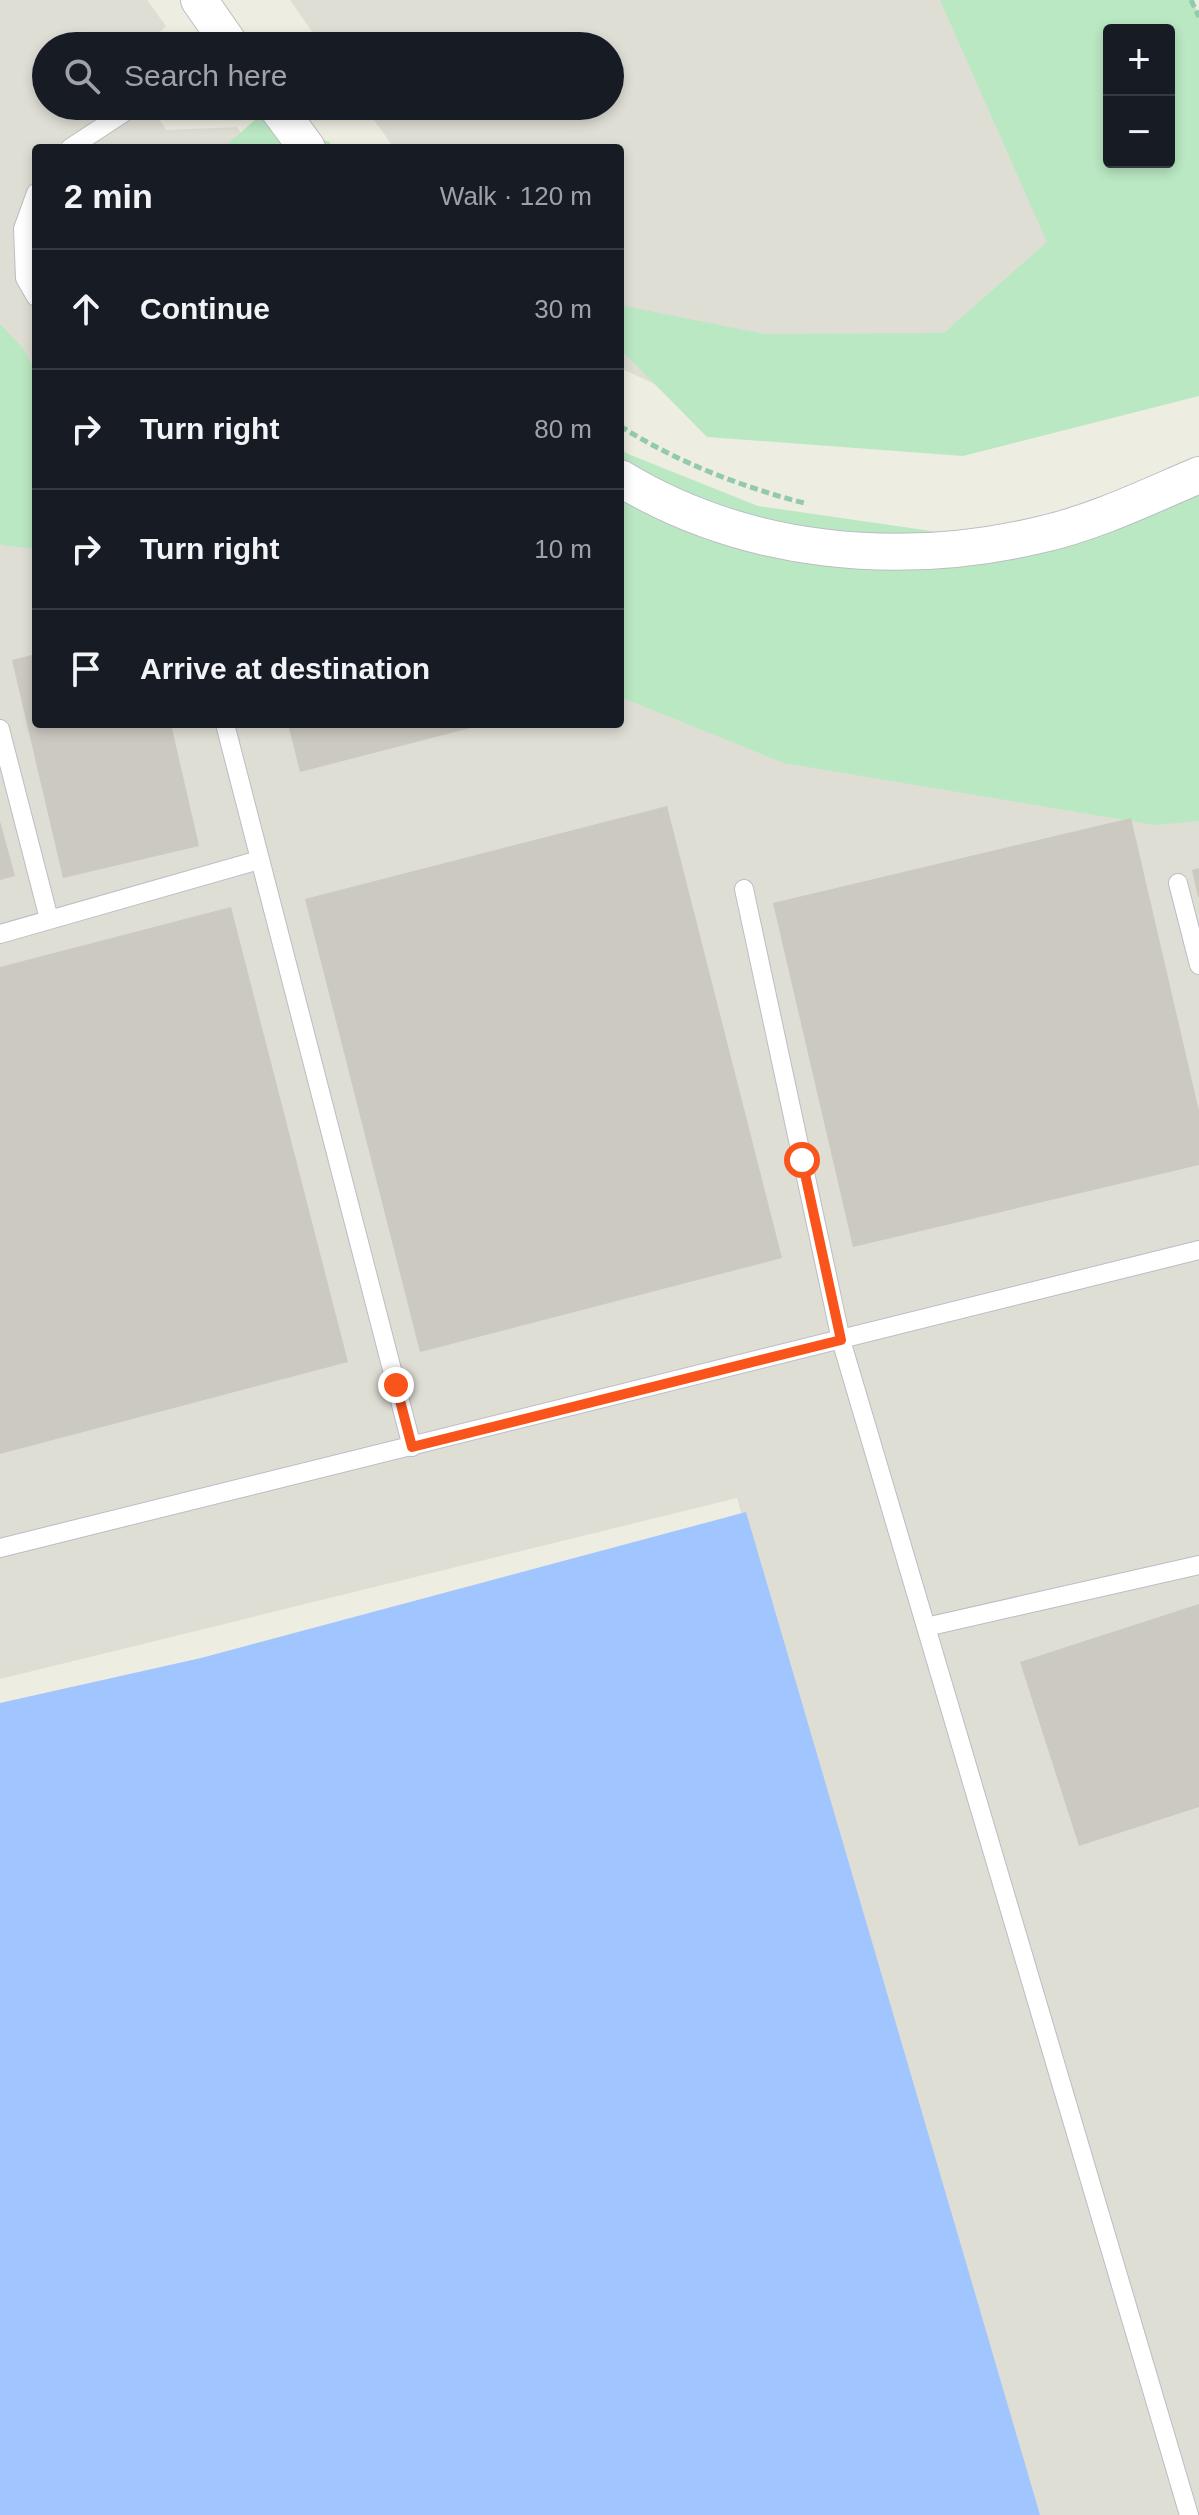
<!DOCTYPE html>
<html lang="en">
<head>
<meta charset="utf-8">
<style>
  body { margin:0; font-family:Helvetica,sans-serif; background:#242831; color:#f1f3f6 }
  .controls { position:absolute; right:24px; top:24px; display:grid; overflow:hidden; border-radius:8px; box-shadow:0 4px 12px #0003 }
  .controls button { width:72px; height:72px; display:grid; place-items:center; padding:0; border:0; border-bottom:2px solid #363941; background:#171b24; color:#f1f3f6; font:40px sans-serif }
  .stop { position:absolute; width:24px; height:24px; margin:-18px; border:6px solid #f8541c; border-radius:50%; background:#fff }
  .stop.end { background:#f8541c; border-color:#fff; box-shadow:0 2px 8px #0008 }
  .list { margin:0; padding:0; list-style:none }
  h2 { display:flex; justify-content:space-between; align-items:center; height:104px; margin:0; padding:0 32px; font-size:34px }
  h2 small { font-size:26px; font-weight:400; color:#9ea1a6 }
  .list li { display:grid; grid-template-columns:52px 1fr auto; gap:24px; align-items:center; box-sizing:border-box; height:120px; padding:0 32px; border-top:2px solid #363941 }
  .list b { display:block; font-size:30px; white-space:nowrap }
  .list em { font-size:26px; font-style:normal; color:#9ea1a6 }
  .icon { flex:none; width:44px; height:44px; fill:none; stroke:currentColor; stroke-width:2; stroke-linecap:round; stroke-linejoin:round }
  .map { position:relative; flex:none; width:1199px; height:2515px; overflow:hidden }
  .search { position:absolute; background:#171b24; box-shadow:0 4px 12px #0003; left:32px; top:32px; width:592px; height:88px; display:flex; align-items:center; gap:20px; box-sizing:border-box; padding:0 28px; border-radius:44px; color:#9ea1a6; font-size:30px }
  .panel { position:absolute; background:#171b24; box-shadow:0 4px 12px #0003; left:32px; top:144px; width:592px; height:584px; border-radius:8px }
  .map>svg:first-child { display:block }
  .industrial { fill:#deded5 }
  .green { fill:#bae8c3; fill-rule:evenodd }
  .water { fill:#a0c5ff }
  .building { fill:#cbc9c0 }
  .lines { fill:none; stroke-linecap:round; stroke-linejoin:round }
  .service-casing { stroke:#bbbdc4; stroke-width:20 }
  .minor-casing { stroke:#bbbdc4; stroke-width:38 }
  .path { stroke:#93c9ac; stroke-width:5; stroke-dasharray:8 4; stroke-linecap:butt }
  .service { stroke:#fff; stroke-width:18 }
  .minor { stroke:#fff; stroke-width:36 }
  .route { stroke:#f8541c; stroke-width:10 }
</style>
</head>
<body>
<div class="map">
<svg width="1199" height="2515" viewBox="0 0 1199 2515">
  <rect width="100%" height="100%" fill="#eeede1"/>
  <g class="industrial">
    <polygon points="0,0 147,0 166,26 146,46 46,46 46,106 151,106 166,130 237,127 253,148 36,148 36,724 620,724 620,516 804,577 1199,500 1199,2515 1023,2515 737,1498 0,1679"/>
    <polygon points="290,0 983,0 1173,295 659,386 620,368 620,148 394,148 364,106 610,106 610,46 322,46"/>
  </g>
  <g class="green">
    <path d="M940,0H1192L1199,15V396L963,456L707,437L620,349V305L764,334L944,333L1047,242ZM1169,30V162H1109V30Z"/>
    <polygon points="257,118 330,142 331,148 223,148"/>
    <polygon points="0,324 23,348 36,373 36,549 2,545 0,542"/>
    <polygon points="620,448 628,454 758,506 1035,546 1199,478 1199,821 1155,825 784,763 620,697"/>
  </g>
  <polygon class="water" points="746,1512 1040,2515 0,2515 0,1703 201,1658"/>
  <g class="building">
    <polygon points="36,654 36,724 171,724 199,846 63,878 12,660"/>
    <polygon points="288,724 482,724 482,725 300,772"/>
    <polygon points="667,806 782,1258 420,1352 305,899"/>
    <polygon points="1131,818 1199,1111 1199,1165 853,1247 773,903"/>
    <polygon points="0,821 15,876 0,880"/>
    <polygon points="1199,868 1199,897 1198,897 1192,870"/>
    <polygon points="231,907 348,1362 0,1454 0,967"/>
    <polygon points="1199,1604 1199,1807 1079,1846 1020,1662"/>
  </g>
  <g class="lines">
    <g class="service-casing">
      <g id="service">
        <polyline points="70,148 134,106"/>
        <polyline points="36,193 23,229 25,278 36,297"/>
        <polyline points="225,724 412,1447"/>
        <polyline points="0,729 49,919"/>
        <polyline points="1178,883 1199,965"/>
        <polyline points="744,889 841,1340 1189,2515"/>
        <polyline points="0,934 259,860"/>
        <polyline points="0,1548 1199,1250"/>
        <polyline points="926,1627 1199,1565"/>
      </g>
    </g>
    <g class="minor-casing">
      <g id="minor">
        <polyline points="199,0 231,46"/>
        <polyline points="276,106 307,148"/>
        <path d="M620,478C745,554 899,568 1039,535C1094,523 1147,497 1199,475"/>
      </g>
    </g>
    <g class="path">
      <polyline points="1191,0 1199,17"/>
      <polyline points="268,34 276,46"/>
      <path d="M620,426C677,462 739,486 804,503"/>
    </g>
    <use href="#service" class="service"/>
    <use href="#minor" class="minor"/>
  </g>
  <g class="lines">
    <polyline class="route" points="396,1385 412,1447 841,1340 802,1160"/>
  </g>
</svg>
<div class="controls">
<button>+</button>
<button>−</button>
</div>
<div class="stop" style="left:802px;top:1160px"></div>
<div class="stop end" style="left:396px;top:1385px"></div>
<div class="search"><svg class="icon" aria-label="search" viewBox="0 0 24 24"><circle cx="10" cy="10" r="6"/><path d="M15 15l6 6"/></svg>Search here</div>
<section class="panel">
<h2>2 min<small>Walk · 120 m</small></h2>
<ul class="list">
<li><svg class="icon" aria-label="ahead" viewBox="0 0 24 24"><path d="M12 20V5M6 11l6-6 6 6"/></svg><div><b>Continue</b></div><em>30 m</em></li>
<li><svg class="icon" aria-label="right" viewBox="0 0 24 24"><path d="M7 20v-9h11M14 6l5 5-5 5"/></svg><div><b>Turn right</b></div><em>80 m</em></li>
<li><svg class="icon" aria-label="right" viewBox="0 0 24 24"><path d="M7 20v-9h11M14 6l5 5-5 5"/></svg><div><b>Turn right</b></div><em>10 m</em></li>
<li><svg class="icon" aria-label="arrive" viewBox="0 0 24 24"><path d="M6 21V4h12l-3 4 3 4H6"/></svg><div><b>Arrive at destination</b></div></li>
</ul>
</section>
</div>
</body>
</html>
